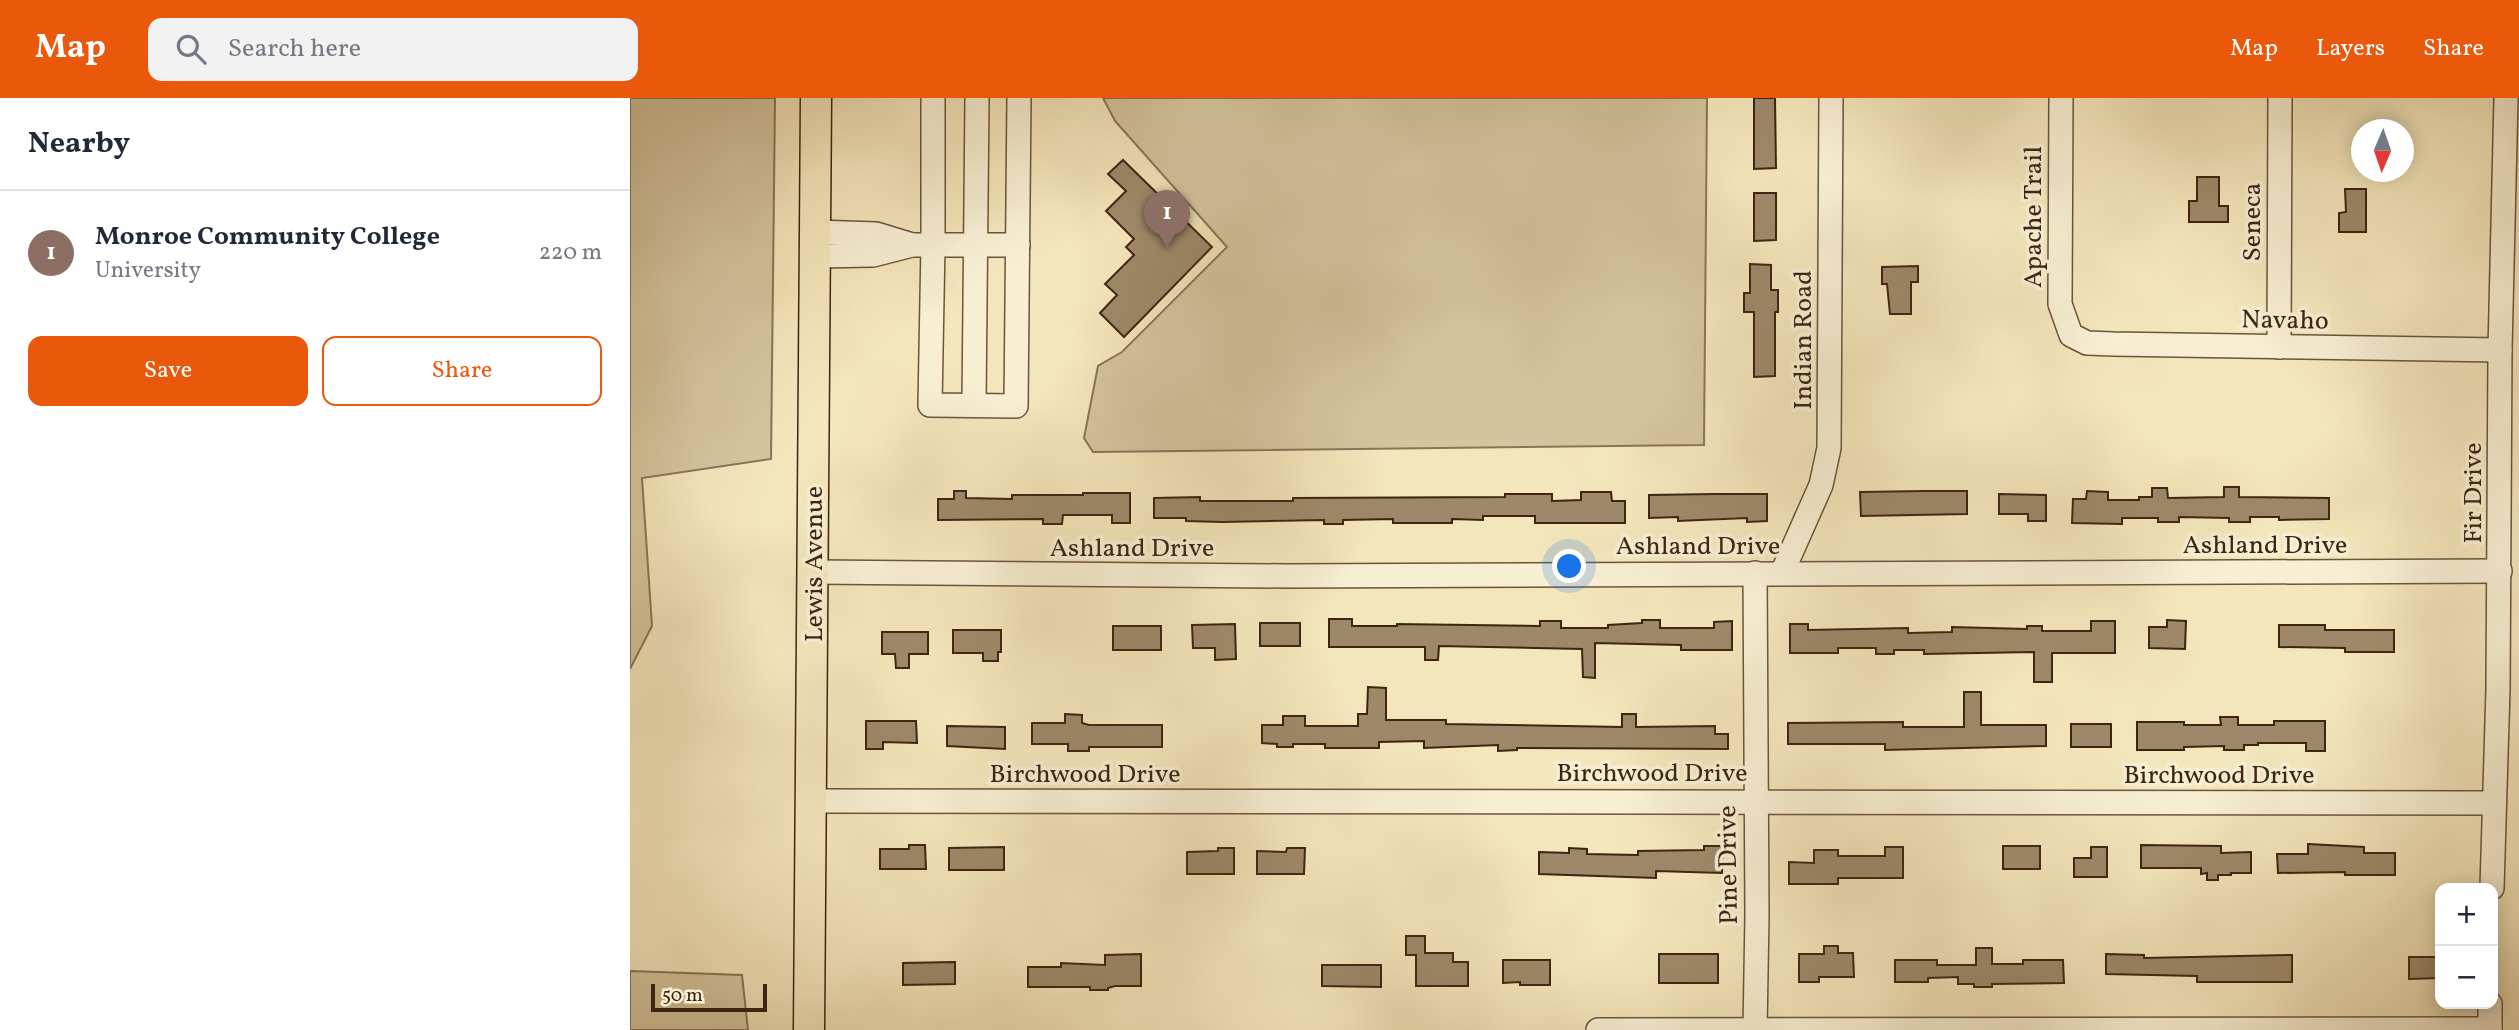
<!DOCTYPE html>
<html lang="en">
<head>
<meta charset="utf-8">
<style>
  body { margin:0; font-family:Vollkorn,serif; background:#f2f2f3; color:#1f2937 }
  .controls { position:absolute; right:21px; bottom:21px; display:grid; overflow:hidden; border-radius:14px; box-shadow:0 4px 18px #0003 }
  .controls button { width:63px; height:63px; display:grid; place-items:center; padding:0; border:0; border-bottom:2px solid #e0e1e3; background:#fff; color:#1f2937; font:35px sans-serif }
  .compass { position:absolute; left:1721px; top:21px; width:63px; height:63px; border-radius:50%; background:#fff; box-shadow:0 4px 18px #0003; rotate:182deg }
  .scale { position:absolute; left:21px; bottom:18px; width:116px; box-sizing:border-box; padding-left:7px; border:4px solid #3f2412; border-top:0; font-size:19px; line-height:24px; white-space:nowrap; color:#3f2412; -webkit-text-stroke:5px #f8efd3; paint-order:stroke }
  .you { position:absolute; left:940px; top:469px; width:24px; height:24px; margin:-18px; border:5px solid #fff; border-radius:50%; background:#1a73e8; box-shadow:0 0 0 10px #1a73e833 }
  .badge { display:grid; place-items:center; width:46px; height:46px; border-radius:50%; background:#ea580c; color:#fff; font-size:23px; font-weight:700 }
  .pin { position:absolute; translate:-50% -58px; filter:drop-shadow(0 2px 4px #0008) }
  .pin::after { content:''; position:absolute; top:37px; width:24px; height:21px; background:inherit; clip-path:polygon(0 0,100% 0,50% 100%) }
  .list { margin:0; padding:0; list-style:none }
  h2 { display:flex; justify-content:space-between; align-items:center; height:91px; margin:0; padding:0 28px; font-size:30px }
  h2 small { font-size:23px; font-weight:400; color:#747a83 }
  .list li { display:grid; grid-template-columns:46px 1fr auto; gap:21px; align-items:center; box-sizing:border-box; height:126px; padding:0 28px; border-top:2px solid #e0e1e3 }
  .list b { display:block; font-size:26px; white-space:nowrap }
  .list p { margin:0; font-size:23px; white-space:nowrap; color:#747a83 }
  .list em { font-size:23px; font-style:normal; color:#747a83 }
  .actions { display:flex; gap:14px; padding:21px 28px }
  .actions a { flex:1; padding:16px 0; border:2px solid #ea580c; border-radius:14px; text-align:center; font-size:24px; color:#ea580c }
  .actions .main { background:#ea580c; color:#fff }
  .icon { flex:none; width:38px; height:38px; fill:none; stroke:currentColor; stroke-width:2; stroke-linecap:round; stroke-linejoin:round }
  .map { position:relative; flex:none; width:1889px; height:932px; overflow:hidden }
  header { display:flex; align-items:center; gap:42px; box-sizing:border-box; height:98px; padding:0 35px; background:#ea580c; color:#fff }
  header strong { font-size:33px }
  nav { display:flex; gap:38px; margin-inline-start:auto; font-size:24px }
  .search { width:490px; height:63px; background:#f2f2f3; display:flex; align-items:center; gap:18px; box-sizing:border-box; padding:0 24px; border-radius:14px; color:#747a83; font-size:26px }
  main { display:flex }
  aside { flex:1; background:#fff }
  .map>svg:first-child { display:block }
  .green { fill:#d5c59e; stroke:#8a7458; stroke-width:2 }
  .building { fill:#9d896a; stroke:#3f2412; stroke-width:2 }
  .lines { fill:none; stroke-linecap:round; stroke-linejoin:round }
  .minor-casing { stroke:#6c543c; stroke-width:26 }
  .major-casing { stroke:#3f2412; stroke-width:33 }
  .minor { stroke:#f8efd3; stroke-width:23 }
  .major { stroke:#f4e6bb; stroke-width:30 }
  .labels { text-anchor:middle; stroke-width:7; stroke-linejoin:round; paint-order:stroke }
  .street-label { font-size:26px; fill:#3f2412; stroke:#f8efd3 }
</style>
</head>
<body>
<header>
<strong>Map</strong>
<div class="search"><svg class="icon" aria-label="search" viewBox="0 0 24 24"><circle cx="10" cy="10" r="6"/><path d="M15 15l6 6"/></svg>Search here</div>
<nav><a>Map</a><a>Layers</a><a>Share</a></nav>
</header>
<main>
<aside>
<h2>Nearby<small></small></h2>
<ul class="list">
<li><span class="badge" style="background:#8d6e63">1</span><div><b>Monroe Community College</b><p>University</p></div><em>220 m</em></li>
</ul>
<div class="actions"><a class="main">Save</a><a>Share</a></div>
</aside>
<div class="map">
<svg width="1889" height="932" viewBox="0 0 1889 932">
  <rect width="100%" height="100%" fill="#f4e6bb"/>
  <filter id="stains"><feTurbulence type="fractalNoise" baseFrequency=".00286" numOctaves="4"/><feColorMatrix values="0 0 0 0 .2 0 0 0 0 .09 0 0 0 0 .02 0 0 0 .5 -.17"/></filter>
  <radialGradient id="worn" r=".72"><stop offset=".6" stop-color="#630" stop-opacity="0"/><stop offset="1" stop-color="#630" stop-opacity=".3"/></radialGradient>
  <g class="green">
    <polygon points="0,0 145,0 141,361 12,380 22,528 0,571"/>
    <polygon points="473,0 1077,0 1074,347 463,354 454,340 468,268 492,254 597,149 485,23"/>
    <polygon points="0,873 112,877 118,932 0,932"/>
  </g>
  <g class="building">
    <polygon points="1124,0 1145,0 1146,70 1124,71"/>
    <polygon points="493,62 582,149 494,239 470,215 487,197 475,186 504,157 496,149 504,141 476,113 496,93 478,76"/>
    <polygon points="1567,79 1589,79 1589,108 1598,108 1598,124 1559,124 1559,103 1567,103"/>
    <polygon points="1715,91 1736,91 1736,134 1709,134 1709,115 1716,114"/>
    <polygon points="1124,95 1146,95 1146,142 1124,143"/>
    <polygon points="1120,166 1141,167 1141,192 1148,192 1148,214 1145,214 1145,278 1124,279 1124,214 1114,214 1114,195 1120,195"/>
    <polygon points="1288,168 1288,184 1281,184 1281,216 1260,216 1257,186 1252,186 1252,169"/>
    <polygon points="1594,389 1609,389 1609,399 1699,400 1699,421 1649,422 1649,419 1620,419 1620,424 1599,424 1599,420 1549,419 1549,424 1528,424 1528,420 1492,420 1492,426 1442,425 1443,401 1456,401 1457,393 1478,394 1478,402 1509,402 1509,399 1522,399 1522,390 1537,390 1538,400 1594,399"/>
    <polygon points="324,393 336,393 336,400 382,401 382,397 453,397 453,395 500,395 500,425 482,425 482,417 433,417 432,426 413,426 413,421 308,422 308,401 324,401"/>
    <polygon points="1295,393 1337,393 1337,416 1231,418 1230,394"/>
    <polygon points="951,394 981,394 982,403 995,403 995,425 905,425 905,418 853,418 853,422 822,421 822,425 763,425 763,421 713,422 713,426 694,426 694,422 592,424 556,423 556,420 524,420 524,400 570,399 570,403 663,403 663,400 875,399 875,396 922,396 922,403 951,402"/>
    <polygon points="1085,396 1137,396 1137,423 1117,424 1117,420 1048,423 1048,419 1019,420 1019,397"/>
    <polygon points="1369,396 1416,397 1416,423 1398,423 1398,416 1369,416"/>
    <polygon points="699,521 722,521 722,528 767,528 767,526 910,528 910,523 931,523 931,530 978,530 978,527 1012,525 1012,522 1030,522 1030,530 1084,530 1084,524 1102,523 1102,552 1051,552 1051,547 965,545 965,580 953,579 952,551 809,548 808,562 795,562 795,549 699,549"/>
    <polygon points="1537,522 1556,523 1555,551 1519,550 1519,529 1537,529"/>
    <polygon points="1461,523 1485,523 1485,555 1422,555 1422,584 1404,584 1404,554 1294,556 1294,552 1264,552 1264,556 1246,556 1246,550 1208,550 1208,555 1160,555 1160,526 1178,526 1178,532 1278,530 1278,535 1322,534 1322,529 1397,531 1397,528 1412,528 1412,533 1461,533"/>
    <rect x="630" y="525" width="40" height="23"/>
    <polygon points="605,526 606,561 585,562 585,550 563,550 562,527"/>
    <polygon points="1649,527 1695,527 1695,532 1764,532 1764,554 1715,554 1715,550 1649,549"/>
    <rect x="483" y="528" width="48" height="24"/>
    <polygon points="323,532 371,532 371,554 368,554 368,563 353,563 353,555 323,555"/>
    <polygon points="252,534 298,534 298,556 279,556 279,570 266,570 265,556 252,556"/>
    <polygon points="738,589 756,590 756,622 816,622 816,626 992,629 992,616 1006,616 1006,629 1085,628 1085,636 1098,636 1098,651 887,650 887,652 868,653 868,647 794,650 794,643 749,644 749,650 695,650 695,646 663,646 663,649 647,649 647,646 632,645 632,627 653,627 653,618 675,618 675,628 728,628 728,616 737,616"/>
    <polygon points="1334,594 1351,594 1351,627 1416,627 1416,648 1255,652 1255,646 1158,646 1158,625 1273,624 1273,629 1334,629"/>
    <polygon points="435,616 452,617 452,625 459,627 532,627 532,649 459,649 459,653 438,653 438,646 402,646 402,625 435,625"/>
    <polygon points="1590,619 1608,619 1608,627 1644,627 1644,623 1695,623 1695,653 1676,653 1676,645 1628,645 1628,647 1614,647 1614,652 1594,652 1594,648 1554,649 1554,652 1507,652 1507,624 1554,624 1554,627 1591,627"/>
    <polygon points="236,623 286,623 287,645 253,644 253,651 236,651"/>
    <rect x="1441" y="626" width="40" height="23"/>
    <polygon points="317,628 375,629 375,651 317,648"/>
    <polygon points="1678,746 1734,749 1734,755 1765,755 1765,777 1715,777 1715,774 1648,775 1647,756 1678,756"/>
    <polygon points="279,747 295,747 296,771 250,771 250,751 279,751"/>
    <polygon points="1511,747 1591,748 1591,755 1621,754 1621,775 1601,775 1601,777 1588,777 1588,782 1577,782 1577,775 1571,776 1571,770 1511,770"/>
    <polygon points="1074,748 1093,748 1092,775 1026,773 1026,780 909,776 909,754 939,755 939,750 957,751 957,756 1008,757 1008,753 1074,752"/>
    <rect x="1373" y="748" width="37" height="23"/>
    <polygon points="374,749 374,772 319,772 319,750"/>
    <polygon points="1255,749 1273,749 1273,780 1208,780 1208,786 1159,786 1159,764 1184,765 1184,752 1208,752 1208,758 1255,758"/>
    <polygon points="1461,749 1477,749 1477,779 1444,779 1444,760 1461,760"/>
    <polygon points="588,750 604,750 604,776 557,776 557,754 588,753"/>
    <polygon points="657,750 675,750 674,776 627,776 627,753 656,754"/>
    <polygon points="776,838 795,838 795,855 823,855 823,864 838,864 838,888 786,888 786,857 776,857"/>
    <polygon points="1194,848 1208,848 1208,855 1223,855 1224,879 1189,879 1189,884 1169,884 1169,856 1194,856"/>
    <polygon points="1346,850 1362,850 1362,866 1393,866 1393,862 1433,862 1434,885 1362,886 1362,889 1344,889 1344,886 1328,886 1328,879 1298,880 1298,884 1265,884 1265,862 1307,862 1307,867 1346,867"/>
    <polygon points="511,856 511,888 485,888 478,890 478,892 460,892 460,889 398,889 398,869 431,869 431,865 475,867 475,857"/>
    <rect x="1029" y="856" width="59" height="29"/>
    <polygon points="1476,856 1514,857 1514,860 1662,857 1662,884 1567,884 1567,878 1476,876"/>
    <polygon points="1779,859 1810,859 1810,880 1779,881"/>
    <polygon points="873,862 920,862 920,887 890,887 890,884 873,885"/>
    <polygon points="325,864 325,886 273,887 273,865"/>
    <polygon points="692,867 751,867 751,889 692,888"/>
  </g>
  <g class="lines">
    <g class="minor-casing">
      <g id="minor">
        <polyline points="303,0 303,147 300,307 386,308 389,0"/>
        <polyline points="1431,0 1430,206 1441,237 1457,245 1483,246 1870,252"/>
        <polyline points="186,134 246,136 282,147"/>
        <polyline points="186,158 243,157 282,147 388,147"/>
        <polyline points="1649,249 1650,0"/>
        <polyline points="344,307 347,0"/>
        <polyline points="183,474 656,478 1870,473"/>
        <polyline points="1152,475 1191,387 1199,350 1201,0"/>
        <polyline points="181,703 1863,705"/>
        <polyline points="1862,790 1868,591 1870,252 1876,0"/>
        <polyline points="968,932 1860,931"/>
        <polyline points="1125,932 1127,817 1125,475"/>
        <polyline points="1860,932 1860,906"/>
      </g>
    </g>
    <g class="major-casing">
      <polyline id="major" points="179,932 186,0"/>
    </g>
    <use href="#minor" class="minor"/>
    <use href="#major" class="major"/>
  </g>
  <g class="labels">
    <g class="street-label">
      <text transform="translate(1402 119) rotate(-90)" y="9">Apache Trail</text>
      <text transform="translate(1621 124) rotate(-90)" y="9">Seneca</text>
      <text transform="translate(1655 221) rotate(1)" y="9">Navaho</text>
      <text transform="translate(1172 242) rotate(-90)" y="9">Indian Road</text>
      <text transform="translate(1842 395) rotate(-90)" y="9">Fir Drive</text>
      <text x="1635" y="455">Ashland Drive</text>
      <text x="1068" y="456">Ashland Drive</text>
      <text x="502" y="458">Ashland Drive</text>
      <text transform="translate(183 466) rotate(-90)" y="9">Lewis Avenue</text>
      <text x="1022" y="683">Birchwood Drive</text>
      <text x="455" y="684">Birchwood Drive</text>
      <text x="1589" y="685">Birchwood Drive</text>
      <text transform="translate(1097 767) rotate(-91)" y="9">Pine Drive</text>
    </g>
  </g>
  <rect width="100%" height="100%" filter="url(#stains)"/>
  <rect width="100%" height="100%" fill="url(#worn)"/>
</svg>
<div class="controls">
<button>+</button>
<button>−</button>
</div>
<svg class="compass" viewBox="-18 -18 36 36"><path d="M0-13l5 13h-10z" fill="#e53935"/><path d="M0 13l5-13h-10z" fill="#747a83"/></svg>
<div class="scale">50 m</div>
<div class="you"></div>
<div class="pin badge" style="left:537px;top:150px;background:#8d6e63">1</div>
</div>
</main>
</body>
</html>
